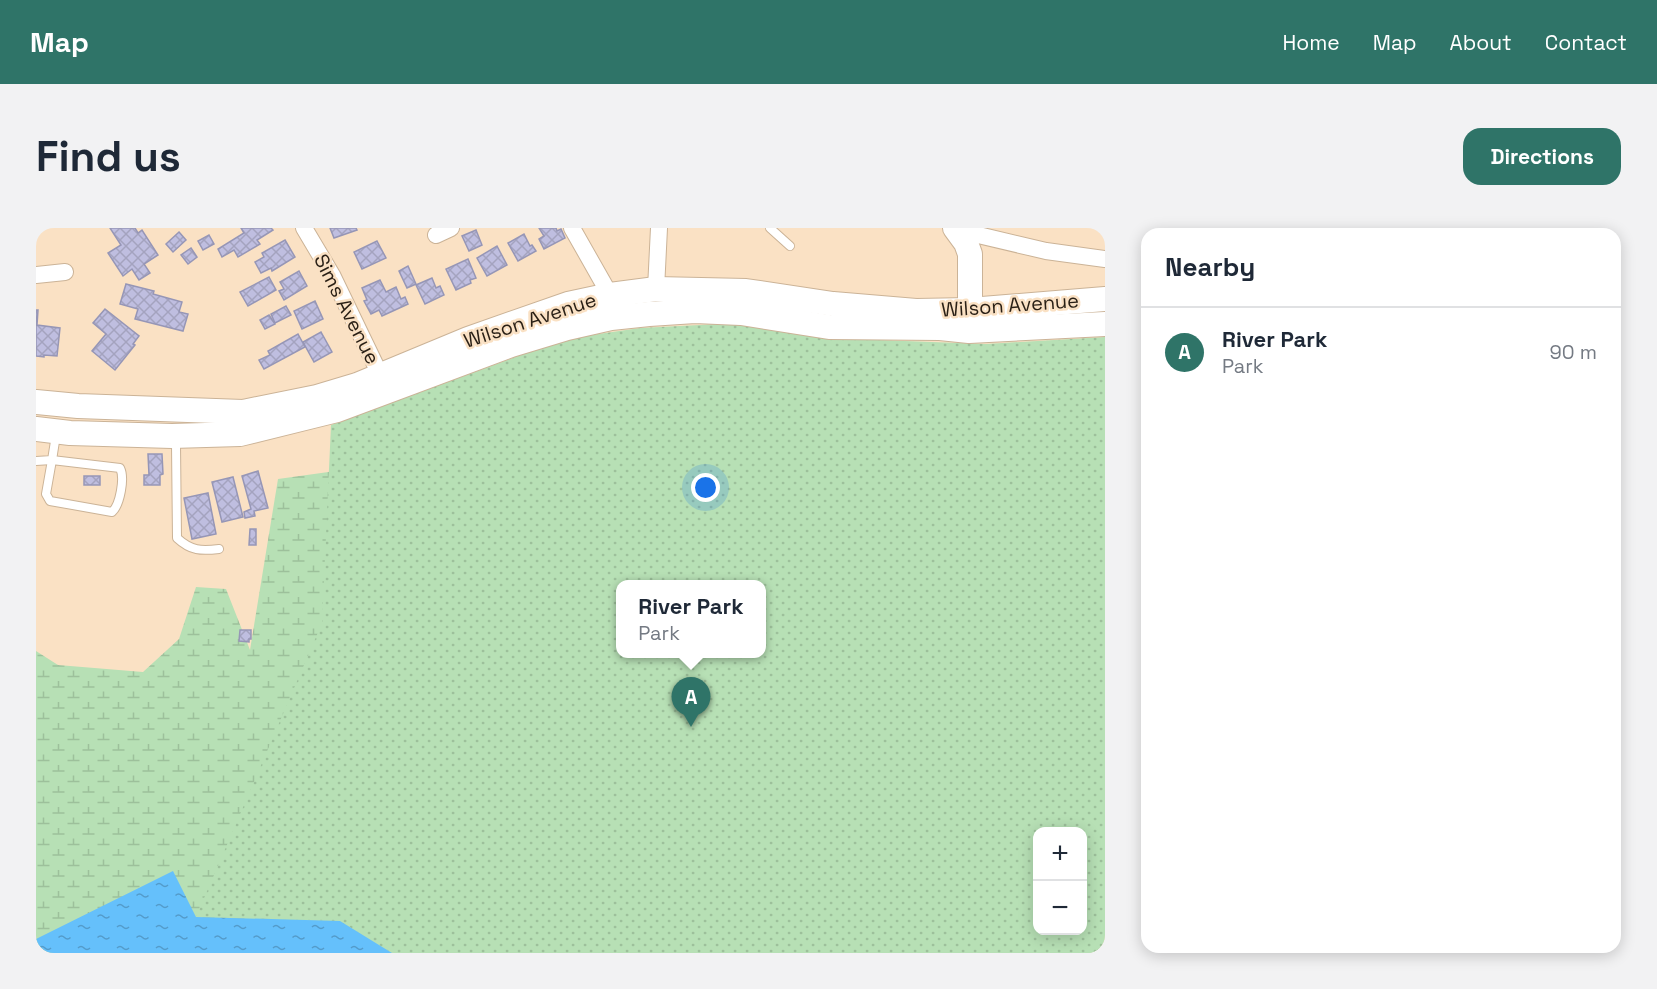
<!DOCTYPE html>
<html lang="en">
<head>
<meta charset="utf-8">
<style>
  body { margin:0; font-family:"Space Grotesk",sans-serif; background:#f2f2f3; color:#1f2937 }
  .controls { position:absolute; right:18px; bottom:18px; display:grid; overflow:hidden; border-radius:12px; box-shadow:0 3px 15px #0003 }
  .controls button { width:54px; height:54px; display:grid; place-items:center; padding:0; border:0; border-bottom:2px solid #e0e1e3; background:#fff; color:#1f2937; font:30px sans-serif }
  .you { position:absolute; left:670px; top:260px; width:21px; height:21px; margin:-15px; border:4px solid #fff; border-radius:50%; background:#1a73e8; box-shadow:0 0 0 9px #1a73e833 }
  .badge { display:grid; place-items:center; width:39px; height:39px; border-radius:50%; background:#2f7468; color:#fff; font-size:20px; font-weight:700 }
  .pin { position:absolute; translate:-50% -50px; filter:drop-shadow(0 2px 3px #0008) }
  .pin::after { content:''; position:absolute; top:32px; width:21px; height:18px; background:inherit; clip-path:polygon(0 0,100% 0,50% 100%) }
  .popup { position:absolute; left:580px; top:352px; width:150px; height:78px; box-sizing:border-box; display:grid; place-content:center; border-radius:12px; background:#fff; filter:drop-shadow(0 2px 4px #0005); font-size:20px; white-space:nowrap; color:#747a83 }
  .popup b { font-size:22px; color:#1f2937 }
  .popup::after { content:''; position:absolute; left:50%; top:100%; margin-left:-12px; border:12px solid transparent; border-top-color:#fff }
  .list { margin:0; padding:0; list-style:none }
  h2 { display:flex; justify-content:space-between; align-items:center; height:78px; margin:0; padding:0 24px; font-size:26px }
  h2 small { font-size:20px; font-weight:400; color:#747a83 }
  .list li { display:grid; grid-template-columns:39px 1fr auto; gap:18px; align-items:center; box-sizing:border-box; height:90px; padding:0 24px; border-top:2px solid #e0e1e3 }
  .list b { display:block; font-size:22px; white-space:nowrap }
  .list p { margin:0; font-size:20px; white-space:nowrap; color:#747a83 }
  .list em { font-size:20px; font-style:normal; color:#747a83 }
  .map { position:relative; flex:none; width:1069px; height:725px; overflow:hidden; border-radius:18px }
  header { display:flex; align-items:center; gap:36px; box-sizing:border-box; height:84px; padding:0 30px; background:#2f7468; color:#fff }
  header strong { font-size:28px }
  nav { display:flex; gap:33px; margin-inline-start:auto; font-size:21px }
  .intro { display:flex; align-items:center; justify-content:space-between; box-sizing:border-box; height:144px; padding:0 36px }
  h1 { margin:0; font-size:42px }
  .button { padding:15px 27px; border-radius:18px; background:#2f7468; color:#fff; font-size:21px; font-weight:700 }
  main { display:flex; gap:36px; padding:0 36px }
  aside { flex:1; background:#fff; border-radius:18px; box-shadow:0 3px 15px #0003 }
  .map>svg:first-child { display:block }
  .wetland { fill:url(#wetland-marsh) }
  .park { fill:url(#park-dots); fill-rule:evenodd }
  .water { fill:url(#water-ripples) }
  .building { fill:url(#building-cross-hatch); stroke:#9696b6; stroke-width:1.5 }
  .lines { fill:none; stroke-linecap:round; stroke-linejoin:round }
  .lane-casing { stroke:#cbb397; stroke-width:10 }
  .street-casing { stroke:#cbb397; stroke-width:18 }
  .secondary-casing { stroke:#cbb397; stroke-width:26 }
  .lane { stroke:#fff; stroke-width:8 }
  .street { stroke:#fff; stroke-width:16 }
  .secondary { stroke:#fff; stroke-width:24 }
  .labels { text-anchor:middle; stroke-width:5; stroke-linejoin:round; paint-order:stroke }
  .street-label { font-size:20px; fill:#291f15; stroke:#fae1c4 }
</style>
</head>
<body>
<header>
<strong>Map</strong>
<nav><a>Home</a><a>Map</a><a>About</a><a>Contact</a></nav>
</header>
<div class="intro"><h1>Find us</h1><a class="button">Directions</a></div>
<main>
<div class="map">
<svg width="1069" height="725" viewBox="0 0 1069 725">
  <defs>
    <pattern id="wetland-marsh" width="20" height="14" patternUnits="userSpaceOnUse" patternTransform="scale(1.5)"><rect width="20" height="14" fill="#b7e0b5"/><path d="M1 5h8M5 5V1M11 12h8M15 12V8" fill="none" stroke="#9dc09b"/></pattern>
    <pattern id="park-dots" width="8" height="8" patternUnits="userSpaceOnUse" patternTransform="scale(1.5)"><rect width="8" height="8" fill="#b7e0b5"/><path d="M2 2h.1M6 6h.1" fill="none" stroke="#9dc09b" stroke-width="1.8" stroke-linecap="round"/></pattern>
    <pattern id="water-ripples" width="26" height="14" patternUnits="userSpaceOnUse" patternTransform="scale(1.5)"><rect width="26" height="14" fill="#65c0fb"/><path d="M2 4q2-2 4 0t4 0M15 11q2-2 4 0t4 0" fill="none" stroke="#539bca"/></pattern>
    <pattern id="building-cross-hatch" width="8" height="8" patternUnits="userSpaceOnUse" patternTransform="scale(1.5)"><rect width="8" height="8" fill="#bfbee0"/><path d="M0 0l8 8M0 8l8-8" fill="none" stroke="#a4a3bf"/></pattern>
  </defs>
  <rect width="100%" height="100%" fill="#fae1c4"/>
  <polygon class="wetland" points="314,241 323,319 1002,702 1046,702 1069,725 0,725 0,423 22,437 107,444 143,411 160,359 190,361 214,422 242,251"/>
  <path class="park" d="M703,95L815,111L950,116L1069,109V725H356L304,693L160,689L286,395L295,197L528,111L604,100ZM584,356H726V426H584ZM1002,604H1046V702H1002Z"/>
  <polygon class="water" points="137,643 160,689 304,693 356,725 0,725 0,711"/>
  <g class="building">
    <polygon points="74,0 99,0 102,5 106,2 122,27 108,36 114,45 103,52 96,41 87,48 72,25 85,17"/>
    <polygon points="205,0 235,0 237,2 221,12 224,16 202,29 198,22 186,29 182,21 208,5"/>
    <polygon points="294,0 320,0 321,2 298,10"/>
    <polygon points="503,0 520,0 521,3 525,1 529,10 508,21 503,11 508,8"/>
    <polygon points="440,2 446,17 433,23 426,8"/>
    <polygon points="143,4 150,12 137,24 130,16"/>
    <polygon points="488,6 494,18 496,17 500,23 482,33 472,15"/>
    <polygon points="173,7 178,16 167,22 162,13"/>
    <polygon points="249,12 259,29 236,43 235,40 225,45 219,34 228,29 226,25"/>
    <polygon points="341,13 350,30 326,41 318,24"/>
    <polygon points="461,18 471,37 451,48 441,30"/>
    <polygon points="155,20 161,29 152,36 145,27"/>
    <polygon points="432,31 440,50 434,52 435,55 420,62 410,41"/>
    <polygon points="372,38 380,56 371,60 363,43"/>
    <polygon points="263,43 271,58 248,72 243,63 248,61 244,54"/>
    <polygon points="233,49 240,62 212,78 204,64"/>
    <polygon points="396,50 400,60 404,58 408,67 389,76 380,57"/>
    <polygon points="344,52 350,64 360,59 365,71 369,69 372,76 346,88 343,82 335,86 328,73 331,72 326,60"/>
    <polygon points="90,56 118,63 117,66 146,74 143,84 152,86 147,103 99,91 102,81 84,76"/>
    <polygon points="279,73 287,91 266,101 258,83"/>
    <polygon points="250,78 255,87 239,95 235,86"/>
    <polygon points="69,81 103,108 97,116 99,117 79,142 56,123 70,106 57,95"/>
    <polygon points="0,82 2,82 1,97 24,100 21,128 8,127 8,129 0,128"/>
    <polygon points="233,87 239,96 229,101 224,92"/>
    <polygon points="285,104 296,124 278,134 267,114"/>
    <polygon points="262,106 269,119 228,141 223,132 234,127 232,123"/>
    <polygon points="112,226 126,226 127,246 124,247 124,257 108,257 108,247 113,247"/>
    <polygon points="222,243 232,280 218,283 219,288 209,290 208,284 215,281 206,248"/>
    <rect x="48" y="248" width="16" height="9"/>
    <polygon points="197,249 207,289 186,294 176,254"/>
    <polygon points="172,265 180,306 156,311 148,270"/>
    <polygon points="214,301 220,301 220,317 213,317"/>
    <polygon points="204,402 215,402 215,411 213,411 213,414 203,413"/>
  </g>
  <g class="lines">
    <g class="lane-casing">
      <g id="lane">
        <polyline points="734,0 754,18"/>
        <path d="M137,211L140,217L141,310C155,323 165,323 183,321"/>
        <path d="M16,232L84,240C89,250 84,277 76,284L14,273L10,266Z"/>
        <polyline points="0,233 16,232 20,207"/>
      </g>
    </g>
    <g class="street-casing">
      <g id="street">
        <polyline points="268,0 296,47 349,157"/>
        <polyline points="536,0 574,67"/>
        <polyline points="921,2 1010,23 1069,31"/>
        <polyline points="400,7 415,0"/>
        <polyline points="0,47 29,44"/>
        <polyline points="620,61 623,0"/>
      </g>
    </g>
    <g class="secondary-casing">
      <g id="secondary">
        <polyline points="919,0 930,15 934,26 934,98"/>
        <polyline points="0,174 42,178 207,184 281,169 321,157 432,111 532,76 574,67 620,61 710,63 797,76 880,83 934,82 1069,71"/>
        <polyline points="0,201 34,205 136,208 204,206 301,182 475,117 531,100 575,90 613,86 659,83 705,85 793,99 904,100 933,103 1069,96"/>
      </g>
    </g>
    <use href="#lane" class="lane"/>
    <use href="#street" class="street"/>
    <use href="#secondary" class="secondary"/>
  </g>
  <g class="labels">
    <g class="street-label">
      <text transform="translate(974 77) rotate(-4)" y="7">Wilson Avenue</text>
      <text transform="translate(311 81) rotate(63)" y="7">Sims Avenue</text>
      <text transform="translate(494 92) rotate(-18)" y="7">Wilson Avenue</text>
    </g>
  </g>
</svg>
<div class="controls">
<button>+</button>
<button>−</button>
</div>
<div class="you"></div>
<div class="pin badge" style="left:655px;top:499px">A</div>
<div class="popup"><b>River Park</b>Park</div>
</div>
<aside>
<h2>Nearby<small></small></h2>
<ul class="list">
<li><span class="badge">A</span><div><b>River Park</b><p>Park</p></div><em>90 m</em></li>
</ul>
</aside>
</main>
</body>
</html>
